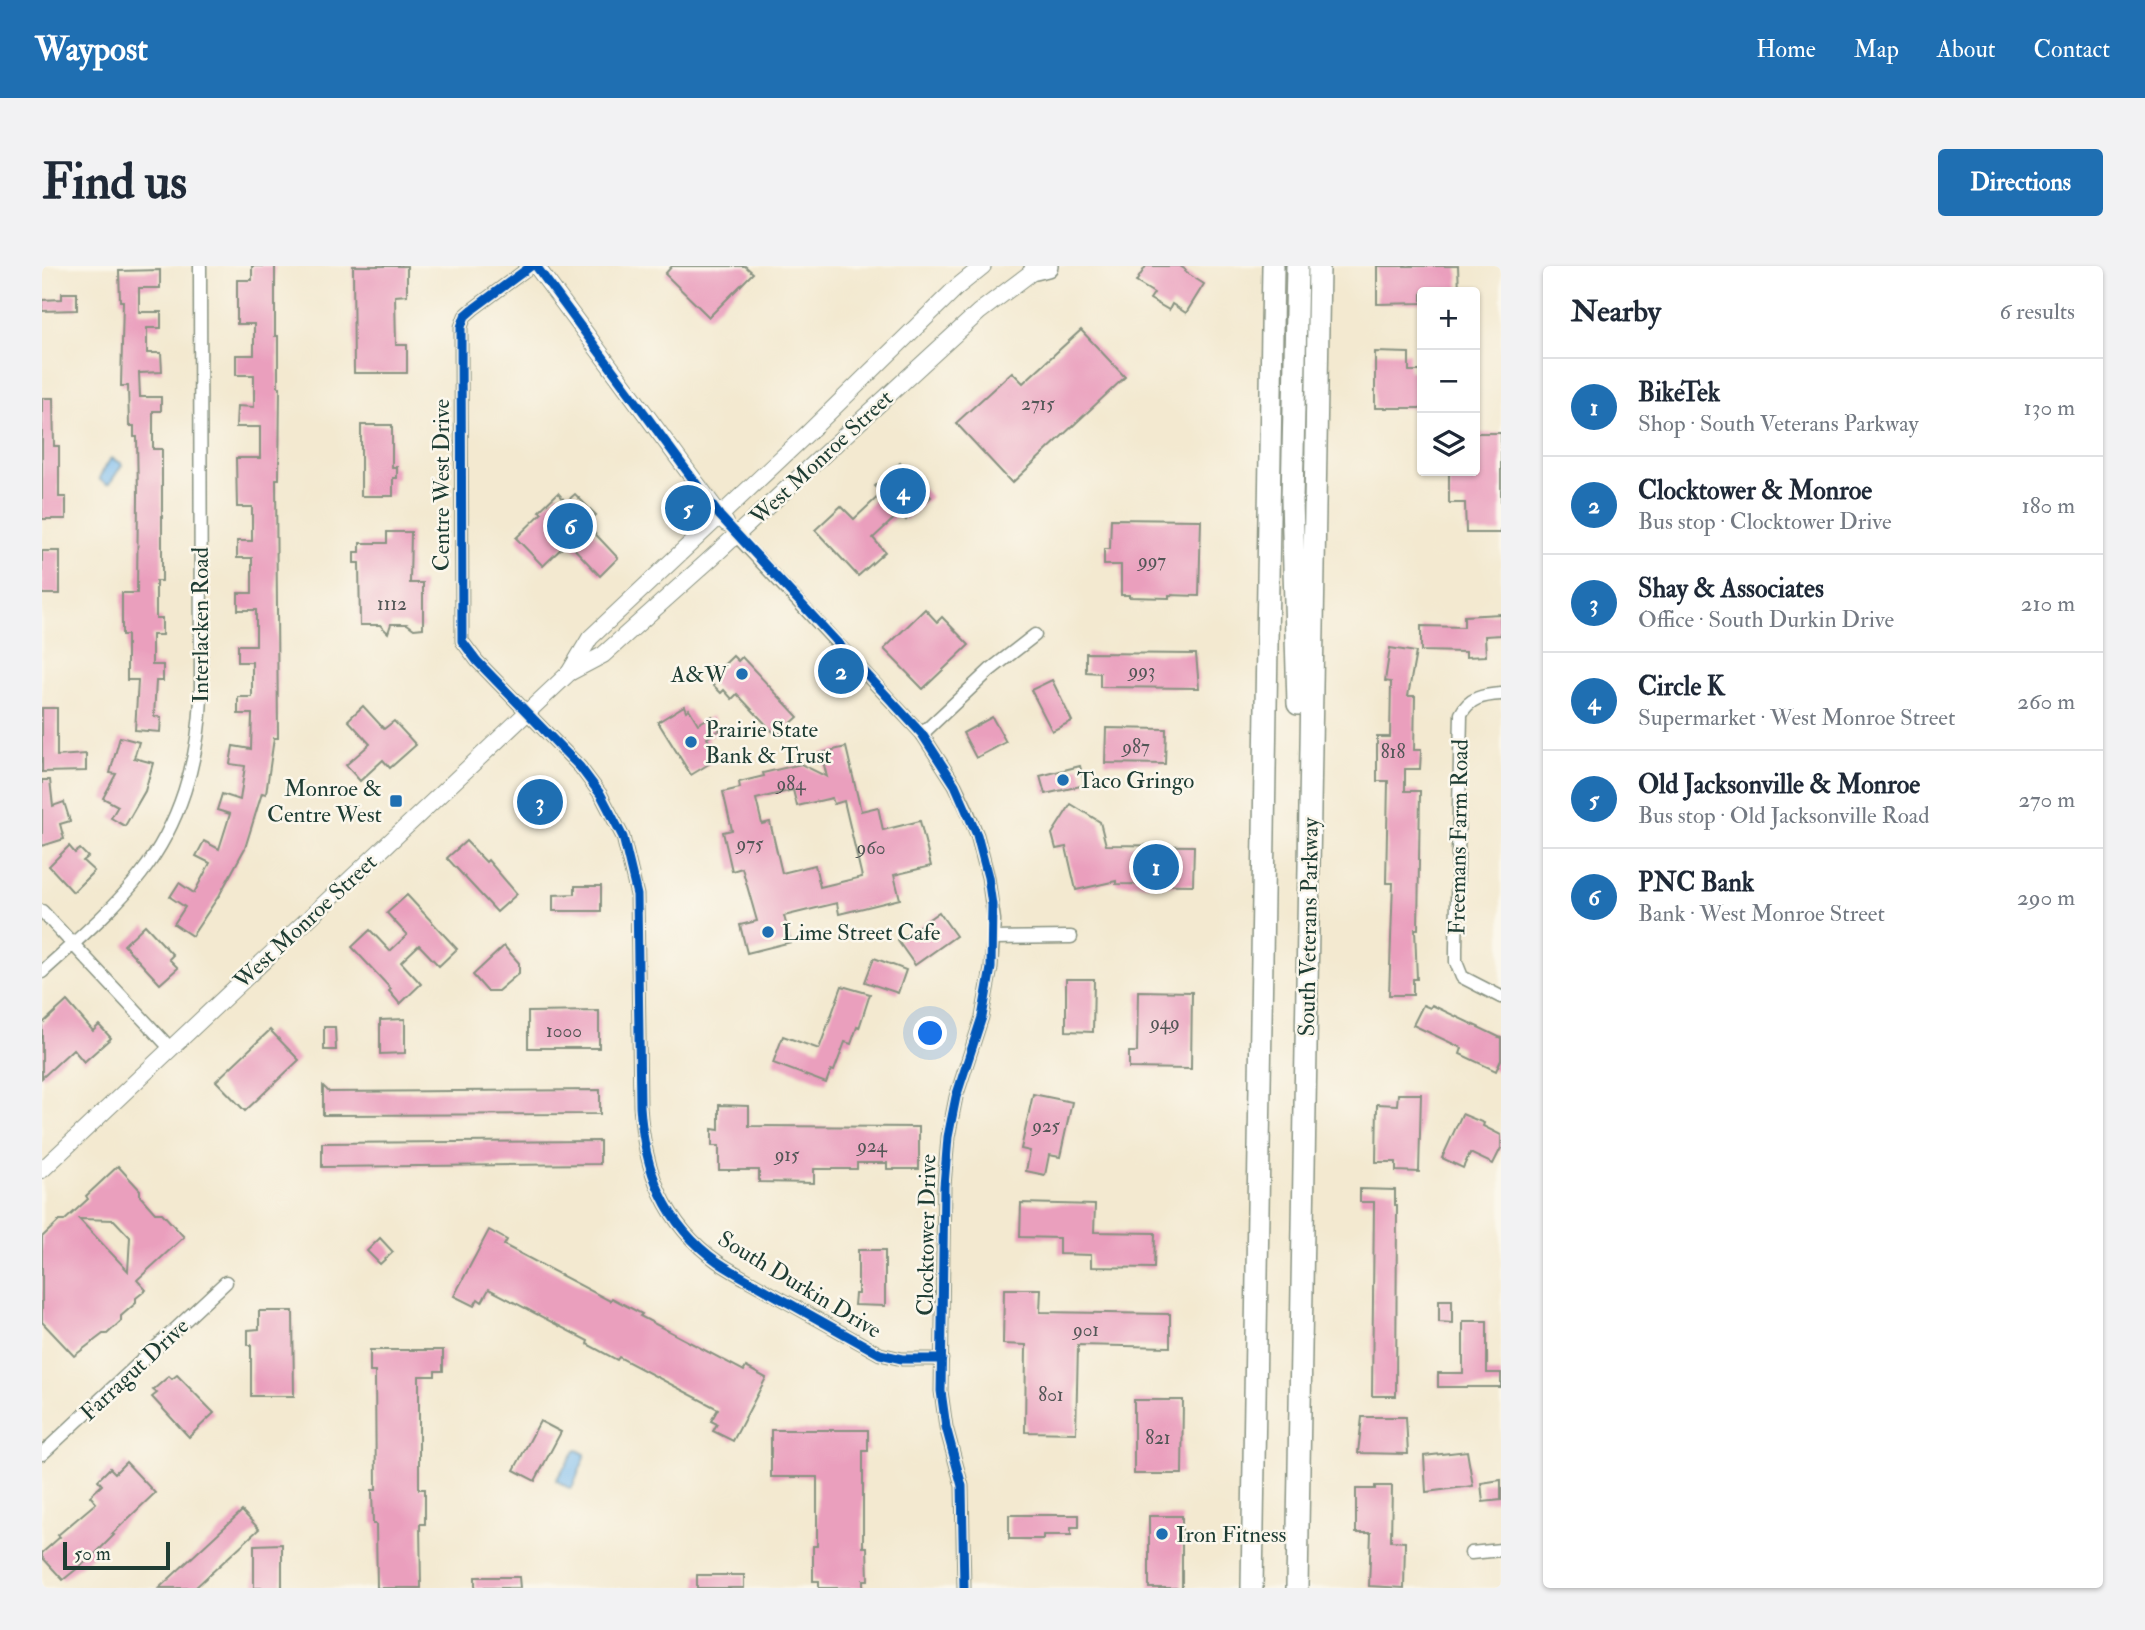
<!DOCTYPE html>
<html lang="en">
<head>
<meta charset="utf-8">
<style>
  body { margin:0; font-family:"IM FELL Double Pica",serif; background:#f2f2f3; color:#1f2937 }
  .controls { position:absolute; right:21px; top:21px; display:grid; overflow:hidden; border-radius:7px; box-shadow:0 2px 5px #0004 }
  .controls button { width:63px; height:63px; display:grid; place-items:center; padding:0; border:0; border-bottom:2px solid #e0e1e3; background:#fff; color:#1f2937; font:35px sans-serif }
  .scale { position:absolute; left:21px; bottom:18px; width:107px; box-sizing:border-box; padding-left:7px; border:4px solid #1f3d34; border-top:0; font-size:19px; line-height:24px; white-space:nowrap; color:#1f3d34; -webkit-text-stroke:5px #fbf7ec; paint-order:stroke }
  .you { position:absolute; left:889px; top:768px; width:24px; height:24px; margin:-18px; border:5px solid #fff; border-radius:50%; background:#1a73e8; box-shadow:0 0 0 10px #1a73e833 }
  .badge { display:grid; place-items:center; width:46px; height:46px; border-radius:50%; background:#1f6fb2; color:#fff; font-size:23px; font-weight:700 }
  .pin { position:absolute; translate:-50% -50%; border:4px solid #fff; box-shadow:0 2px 7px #0006 }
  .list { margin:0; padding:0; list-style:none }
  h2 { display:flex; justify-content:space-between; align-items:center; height:91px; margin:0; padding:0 28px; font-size:30px }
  h2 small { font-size:23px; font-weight:400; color:#747a83 }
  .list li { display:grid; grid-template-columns:46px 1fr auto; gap:21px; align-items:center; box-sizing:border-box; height:98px; padding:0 28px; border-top:2px solid #e0e1e3 }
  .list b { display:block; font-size:26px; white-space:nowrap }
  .list p { margin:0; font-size:23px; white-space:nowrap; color:#747a83 }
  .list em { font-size:23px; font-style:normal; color:#747a83 }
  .icon { flex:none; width:38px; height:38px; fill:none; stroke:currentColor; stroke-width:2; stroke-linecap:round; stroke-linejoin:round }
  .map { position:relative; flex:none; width:1459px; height:1322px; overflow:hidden; border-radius:7px }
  header { display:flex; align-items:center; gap:42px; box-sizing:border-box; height:98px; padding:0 35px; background:#1f6fb2; color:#fff }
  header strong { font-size:33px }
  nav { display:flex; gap:38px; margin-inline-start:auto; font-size:24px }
  .intro { display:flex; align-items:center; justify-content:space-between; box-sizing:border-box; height:168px; padding:0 42px }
  h1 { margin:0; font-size:49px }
  .button { padding:18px 32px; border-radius:7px; background:#1f6fb2; color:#fff; font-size:24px; font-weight:700 }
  main { display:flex; gap:42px; padding:0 42px }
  aside { flex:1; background:#fff; border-radius:7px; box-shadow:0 2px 5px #0004 }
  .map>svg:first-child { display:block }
  .water { fill:#7abbee; stroke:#4c7c91; stroke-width:2 }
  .building { fill:#ea9fbd; fill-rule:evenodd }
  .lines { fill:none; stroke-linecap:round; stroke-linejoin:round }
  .street-casing { stroke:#899382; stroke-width:15 }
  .secondary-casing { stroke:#899382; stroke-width:18 }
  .highway-casing { stroke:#899382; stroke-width:24 }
  .street { stroke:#fff; stroke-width:12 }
  .secondary { stroke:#fff; stroke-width:16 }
  .highway { stroke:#fff; stroke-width:21 }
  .cycleway-casing { stroke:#fbf7ec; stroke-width:13 }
  .cycleway { stroke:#0057b8; stroke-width:9 }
  .poi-dot { fill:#1f6fb2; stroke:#fbf7ec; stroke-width:2.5 }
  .labels { text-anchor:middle; stroke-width:5; stroke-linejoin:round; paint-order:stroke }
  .number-label { font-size:19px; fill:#525656 }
  .street-label { font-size:23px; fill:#1f3d34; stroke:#fbf7ec }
  .poi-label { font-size:23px; fill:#1f3d34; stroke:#fbf7ec; text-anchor:start }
</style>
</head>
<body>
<header>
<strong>Waypost</strong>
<nav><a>Home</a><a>Map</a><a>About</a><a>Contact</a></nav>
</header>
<div class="intro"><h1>Find us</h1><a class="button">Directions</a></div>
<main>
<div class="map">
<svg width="1459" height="1322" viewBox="0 0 1459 1322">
  <rect width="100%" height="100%" fill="#fbf7ec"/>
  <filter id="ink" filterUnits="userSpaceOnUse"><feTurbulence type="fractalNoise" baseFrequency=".0143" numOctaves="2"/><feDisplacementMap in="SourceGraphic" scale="14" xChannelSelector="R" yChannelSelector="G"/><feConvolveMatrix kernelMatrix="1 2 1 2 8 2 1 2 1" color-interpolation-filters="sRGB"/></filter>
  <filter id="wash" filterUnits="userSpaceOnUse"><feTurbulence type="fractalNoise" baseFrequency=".00686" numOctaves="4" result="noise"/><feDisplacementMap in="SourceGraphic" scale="28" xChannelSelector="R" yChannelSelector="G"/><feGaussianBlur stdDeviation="1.57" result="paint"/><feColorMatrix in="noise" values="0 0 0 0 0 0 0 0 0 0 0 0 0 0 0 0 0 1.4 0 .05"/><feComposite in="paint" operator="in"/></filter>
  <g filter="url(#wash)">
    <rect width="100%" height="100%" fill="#f3e9d0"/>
    <g class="water">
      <polygon points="69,192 79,197 80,199 68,217 65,218 58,214 58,210"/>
      <polygon points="535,1184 543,1188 543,1191 531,1220 528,1223 514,1214 533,1185"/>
    </g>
    <g id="blocks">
      <g class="building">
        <polygon points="210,0 233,0 233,70 236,70 236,121 238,121 237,213 234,213 236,472 232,472 224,528 220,527 203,582 178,628 150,670 132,658 143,641 128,631 137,617 152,627 168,597 154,590 162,575 177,583 188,548 175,544 180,528 198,534 203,500 188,498 191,480 209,483 210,448 196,448 196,431 210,431 210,396 196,396 196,379 214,379 214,344 196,344 196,327 210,327 210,292 195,292 195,275 210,275 210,241 195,241 194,192 218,192 218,161 194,161 195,140 212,141 212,109 194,109 194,89 212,89 212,58 195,58 195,14 210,14"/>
        <polygon points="311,0 365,0 365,29 353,30 354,79 365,79 365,107 312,107"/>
        <polygon points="630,0 703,0 711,7 667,51 623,8"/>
        <polygon points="1104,0 1138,0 1144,4 1143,6 1162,18 1144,47 1130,38 1127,44 1108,33 1112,27 1094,16"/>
        <polygon points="1335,0 1416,0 1417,26 1380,26 1380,37 1335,38"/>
        <polygon points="118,4 118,22 97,22 97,46 119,46 119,62 105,62 105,87 119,87 120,106 97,107 98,131 119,131 119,145 111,145 111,183 120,183 120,315 114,315 114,352 120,352 120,369 110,369 110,399 121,399 121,415 114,415 112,450 119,451 118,466 93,464 96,414 85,414 85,369 80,369 80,327 95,327 96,230 95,171 92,171 92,160 87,160 86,120 79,120 81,35 78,35 77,5"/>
        <polygon points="20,27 35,27 35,44 0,45 0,34 20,33"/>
        <polygon points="1039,64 1083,111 970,217 914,157 970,106 981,117"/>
        <polygon points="1333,86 1367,87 1367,105 1380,105 1380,142 1333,142"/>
        <polygon points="0,132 11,132 12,180 17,180 17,231 24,231 24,253 0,253"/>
        <polygon points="319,159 350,159 350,201 355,201 355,212 351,212 351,230 319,230"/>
        <polygon points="1433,167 1459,167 1459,267 1424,267 1423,237 1407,237 1407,206 1433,205"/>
        <polygon points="858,197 889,231 864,254 858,247 831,272 843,286 816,310 773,264 799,240 812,253 840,227 833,220"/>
        <polygon points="516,227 524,236 533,228 554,249 544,258 576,292 558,310 526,276 501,300 474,272 500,247 497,245"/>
        <polygon points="1069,253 1159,254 1157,330 1127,329 1127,332 1087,331 1087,329 1079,329 1079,299 1062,299 1062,283 1068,283"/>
        <polygon points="345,266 369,266 368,317 381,317 381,362 372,363 365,358 349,358 346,367 338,359 318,359 317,297 312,297 312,286 318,286 318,277 345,277"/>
        <rect x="0" y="285" width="18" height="43"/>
        <polygon points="883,343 895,356 900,351 927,379 881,423 842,383"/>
        <polygon points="1458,348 1459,369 1443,370 1444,390 1424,391 1424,386 1379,385 1379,360 1422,361 1422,350"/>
        <polygon points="1348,382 1374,386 1366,430 1373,430 1372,484 1379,484 1378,503 1363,503 1363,525 1378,525 1376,663 1373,663 1375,713 1371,713 1371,729 1347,729 1351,617 1344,617 1346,515 1335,515 1335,471 1348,471 1349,416 1343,415"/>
        <polygon points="1044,387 1154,388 1157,422 1058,421 1058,407 1044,406"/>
        <polygon points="691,390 696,395 700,391 756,451 735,470 695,428 690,433 682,424 679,427 666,414"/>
        <polygon points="1010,414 1030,455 1010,465 989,424"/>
        <polygon points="321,440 342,463 352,455 374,479 348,502 341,494 318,515 304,499 328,478 306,454"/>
        <polygon points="642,440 644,445 647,443 656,458 670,450 678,464 665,472 674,487 672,489 675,493 649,509 616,456"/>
        <polygon points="0,442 15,442 15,490 44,488 44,505 0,506"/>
        <polygon points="950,451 964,476 934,492 921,467"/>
        <polygon points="1064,462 1124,463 1123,498 1063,497"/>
        <polygon points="78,471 97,476 92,492 111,497 103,525 83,560 69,552 76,540 61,532 74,508 68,507"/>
        <path d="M804,481L819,545L836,541L841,564L878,555L889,600L852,609L858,633L797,648L795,637L742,650L749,676L705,687L698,659L715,655L700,602L690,605L681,566L690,564L681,526L698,522L697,516L722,510L721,507L759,498L785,511L779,487ZM751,524L755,540L790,532L792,538L802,535L820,611L778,621L773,599L740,607L728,556L720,558L714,533Z"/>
        <polygon points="1038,500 1043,519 1003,528 998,510"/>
        <polygon points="493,511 521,542 502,559 474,528"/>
        <polygon points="0,514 8,514 11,540 22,536 28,555 18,558 22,573 0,580"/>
        <polygon points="1029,538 1058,556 1064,579 1152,580 1151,619 1074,618 1074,615 1034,624 1024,581 1014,583 1010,568"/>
        <polygon points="424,575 444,596 446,594 475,628 455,646 405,592"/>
        <polygon points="27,580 33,587 38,583 46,591 41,595 52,605 31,626 7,600"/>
        <polygon points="533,620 559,620 559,645 511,645 511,629 533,628"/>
        <polygon points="365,629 415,683 397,700 377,679 359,696 379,718 358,738 347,725 349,723 310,681 328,664 348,685 365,669 345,647"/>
        <polygon points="897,646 914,670 873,699 856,675"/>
        <polygon points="103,659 131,689 127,693 136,702 118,718 82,679"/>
        <polygon points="462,680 477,697 477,707 456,725 445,725 431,709"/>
        <polygon points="832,692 864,704 856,727 823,716"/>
        <polygon points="1024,713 1052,713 1051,766 1024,765"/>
        <polygon points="800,720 828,728 817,762 815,761 809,778 803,776 792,805 789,804 784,817 731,797 741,770 777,783"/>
        <polygon points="1096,725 1150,726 1149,803 1087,802 1087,786 1095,786"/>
        <polygon points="25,735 51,765 57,759 69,772 42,796 31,783 0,812 0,758"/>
        <polygon points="1381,739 1388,742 1390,739 1459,772 1459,794 1454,805 1418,788 1420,782 1371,759"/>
        <polygon points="557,745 557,782 486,782 486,746"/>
        <polygon points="363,753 363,787 338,788 338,754"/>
        <polygon points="282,761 293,761 294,784 282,784"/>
        <polygon points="228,764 257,794 203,845 174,815"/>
        <polygon points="281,820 287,826 558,824 558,848 281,849"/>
        <polygon points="991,828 1030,836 1018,891 1007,889 1003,909 984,905 988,885 979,883"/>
        <polygon points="1356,828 1379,828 1377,906 1354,905 1354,896 1334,896 1335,838 1355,839"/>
        <polygon points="677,839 707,840 707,860 877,861 877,903 845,903 845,897 815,897 815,903 772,903 772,917 717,916 717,904 677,904 677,880 670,880 670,863 677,864"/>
        <polygon points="1420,848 1442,857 1441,860 1459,869 1459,882 1451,898 1428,887 1421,902 1400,892"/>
        <polygon points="558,875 558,898 280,901 280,877"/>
        <path d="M76,900L98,924V930L113,947H120L142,971L95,1014L104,1024L94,1032V1037L79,1050V1055L65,1068H61L32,1090L0,1056V971L17,955H22L46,933L44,930ZM37,953L72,954L88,971L86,1005Z"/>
        <polygon points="1318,923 1353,924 1353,939 1355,939 1354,1130 1330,1130 1332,936 1318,936"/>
        <polygon points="979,937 1053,939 1052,966 1113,967 1112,1002 1049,1001 1049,989 1017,988 1017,972 978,971"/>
        <polygon points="447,964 465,974 462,979 568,1035 570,1032 600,1048 598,1050 702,1105 704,1101 724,1112 691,1175 671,1165 675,1158 669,1155 676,1143 577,1091 575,1094 545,1078 546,1075 447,1023 440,1036 436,1033 432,1040 412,1030"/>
        <polygon points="338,972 351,986 338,998 325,985"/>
        <polygon points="816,984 843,984 843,1040 812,1039 813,1028 816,1028"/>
        <polygon points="962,1023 999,1023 998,1046 1128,1048 1128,1081 1036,1079 1034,1167 983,1166 984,1079 961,1078"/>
        <polygon points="1397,1034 1410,1034 1410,1057 1397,1056"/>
        <polygon points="217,1045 251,1045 252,1130 209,1130 209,1079 206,1079 206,1064 217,1063"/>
        <polygon points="1421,1055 1445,1055 1445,1107 1459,1107 1459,1121 1396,1121 1396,1107 1421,1107"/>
        <polygon points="328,1084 401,1084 401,1105 393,1105 393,1110 377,1110 377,1223 383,1223 383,1258 378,1258 379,1322 335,1322 334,1258 331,1258 330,1224 334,1224 333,1106 328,1106"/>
        <polygon points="135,1109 172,1147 147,1171 110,1131 115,1127 111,1124 127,1110 130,1113"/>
        <polygon points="1092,1134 1141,1134 1140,1208 1092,1208"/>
        <polygon points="1320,1151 1364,1151 1366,1188 1316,1187"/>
        <polygon points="498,1155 519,1166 493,1215 472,1204"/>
        <polygon points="729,1164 826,1164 826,1185 821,1185 821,1281 825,1281 826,1314 821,1314 821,1322 777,1322 777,1315 771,1315 771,1280 775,1280 775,1211 729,1211"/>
        <polygon points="1425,1185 1431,1220 1384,1226 1382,1190"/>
        <polygon points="84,1196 113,1227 70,1268 72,1269 52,1289 21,1314 0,1291 0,1287 18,1271 16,1269 54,1237 48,1230 60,1219 56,1214 68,1202 73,1207"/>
        <polygon points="1459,1214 1459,1234 1441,1236 1439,1217"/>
        <polygon points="1333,1220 1350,1220 1349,1275 1363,1276 1362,1322 1327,1320 1329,1267 1314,1267 1314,1223 1333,1223"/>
        <polygon points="200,1245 217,1263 153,1322 117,1322"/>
        <polygon points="967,1249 1037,1249 1037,1261 1029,1261 1029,1269 1001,1269 1001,1273 967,1273"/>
        <rect x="1107" y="1250" width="33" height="72"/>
        <polygon points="240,1278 240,1322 212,1322 212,1279"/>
        <rect x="655" y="1309" width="47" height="13"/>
        <polygon points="433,1311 477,1311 478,1322 433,1322"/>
      </g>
    </g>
  </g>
  <g filter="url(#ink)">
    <use href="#blocks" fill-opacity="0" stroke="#899382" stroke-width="2"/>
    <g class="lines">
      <g class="street-casing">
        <g id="street">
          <path d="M489,0L431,43L423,50L419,61L420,375L435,395L538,501L559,529L581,571L595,629L598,840C602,903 622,958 676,996C692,1007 710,1016 727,1026C764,1047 801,1067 838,1088L860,1093H900"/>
          <polyline points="694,269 880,468 913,519 924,542 935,569 946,611 952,654 949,702 940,751 914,831 906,871 902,920 899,1125 904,1161 920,1220 922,1322"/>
          <path d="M1459,428C1441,429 1427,432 1419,448L1414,682V696L1420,711L1459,731"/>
          <polyline points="880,468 948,404 993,369"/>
          <polyline points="0,645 129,783"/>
          <polyline points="952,672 1029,671"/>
          <path d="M0,706C34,675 71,644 99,608C138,558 156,495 159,433L158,0"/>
          <polyline points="0,1188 184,1016"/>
          <polyline points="1429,1287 1459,1284"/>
        </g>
      </g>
      <g class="secondary-casing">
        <g id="secondary">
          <polyline points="494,0 684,257"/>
          <polyline points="527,407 548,372 766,167 915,21 941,0"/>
          <polyline points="0,904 527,407 561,389 665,296 937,46 998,0"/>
        </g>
      </g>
      <g class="highway-casing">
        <g id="highway">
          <polyline points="1255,0 1250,234 1256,438"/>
          <polyline points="993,3 1005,0"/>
          <polyline points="1210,1322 1231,0"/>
          <polyline points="1255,1322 1277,0"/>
        </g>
      </g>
      <use href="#street" class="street"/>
      <use href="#secondary" class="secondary"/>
      <use href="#highway" class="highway"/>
      <g class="cycleway-casing">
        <g id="cycleway">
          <path d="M489,0L431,43L423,50L419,61L420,375L435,395L538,501L559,529L581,571L595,629L598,840C602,903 622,958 676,996C692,1007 710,1016 727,1026C764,1047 801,1067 838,1088L860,1093H900"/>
          <polyline points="494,0 678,250 880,468 913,519 935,569 946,611 950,639 949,702 940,751 914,831 906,871 902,920 899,1125 904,1161 920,1220 922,1322"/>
        </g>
      </g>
      <use href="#cycleway" class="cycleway"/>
    </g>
  </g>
  <g class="poi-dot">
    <circle cx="700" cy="408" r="7"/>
    <circle cx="649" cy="476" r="7"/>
    <circle cx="1021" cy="514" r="7"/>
    <rect x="347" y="528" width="14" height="14" rx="3.5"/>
    <circle cx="726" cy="666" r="7"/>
    <circle cx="1120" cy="1268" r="7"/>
  </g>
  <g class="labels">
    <g class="number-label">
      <text x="996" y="144">2715</text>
      <text x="1110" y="301">997</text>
      <text x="350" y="344">1112</text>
      <text x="1100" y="411">993</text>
      <text x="1094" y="487">987</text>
      <text x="1351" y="492">818</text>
      <text x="749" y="524">984</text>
      <text x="708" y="584">975</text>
      <text x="829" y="588">960</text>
      <text x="1123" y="763">949</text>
      <text x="522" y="771">1000</text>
      <text x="1004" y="866">925</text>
      <text x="830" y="886">924</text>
      <text x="745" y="895">915</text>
      <text x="1044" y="1070">901</text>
      <text x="1009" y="1135">801</text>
      <text x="1116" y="1178">821</text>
    </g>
    <g class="street-label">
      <text transform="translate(779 191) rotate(-43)" y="8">West Monroe Street</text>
      <text transform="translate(399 219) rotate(-90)" y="8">Centre West Drive</text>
      <text transform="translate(158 359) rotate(-90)" y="8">Interlacken Road</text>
      <text transform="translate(1416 571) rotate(-89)" y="8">Freemans Farm Road</text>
      <text transform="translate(263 655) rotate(-43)" y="8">West Monroe Street</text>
      <text transform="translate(1266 661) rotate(-89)" y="8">South Veterans Parkway</text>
      <text transform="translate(884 969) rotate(-89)" y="8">Clocktower Drive</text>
      <text transform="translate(758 1018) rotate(31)" y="8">South Durkin Drive</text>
      <text transform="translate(92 1103) rotate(-43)" y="8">Farragut Drive</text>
    </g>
    <g class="poi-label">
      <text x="686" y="416" text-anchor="end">A&amp;W</text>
      <text x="663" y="471">Prairie State<tspan x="663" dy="26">Bank &amp; Trust</tspan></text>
      <text x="1035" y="522">Taco Gringo</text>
      <text x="340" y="530" text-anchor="end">Monroe &amp;<tspan x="340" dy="26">Centre West</tspan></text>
      <text x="740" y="674">Lime Street Cafe</text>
      <text x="1134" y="1276">Iron Fitness</text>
    </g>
  </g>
</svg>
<div class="controls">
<button>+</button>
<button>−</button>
<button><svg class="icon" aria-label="layers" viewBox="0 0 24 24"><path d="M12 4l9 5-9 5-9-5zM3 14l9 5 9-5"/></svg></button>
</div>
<div class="scale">50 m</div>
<div class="you"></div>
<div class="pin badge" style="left:1114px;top:601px">1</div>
<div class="pin badge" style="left:799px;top:405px">2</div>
<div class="pin badge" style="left:498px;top:536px">3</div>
<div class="pin badge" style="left:861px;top:225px">4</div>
<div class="pin badge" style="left:646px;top:242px">5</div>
<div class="pin badge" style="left:528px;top:260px">6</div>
</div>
<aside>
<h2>Nearby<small>6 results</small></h2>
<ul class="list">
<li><span class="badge">1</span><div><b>BikeTek</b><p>Shop · South Veterans Parkway</p></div><em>130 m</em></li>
<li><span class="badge">2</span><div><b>Clocktower &amp; Monroe</b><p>Bus stop · Clocktower Drive</p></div><em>180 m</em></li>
<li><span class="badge">3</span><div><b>Shay &amp; Associates</b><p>Office · South Durkin Drive</p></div><em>210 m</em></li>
<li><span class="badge">4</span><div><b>Circle K</b><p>Supermarket · West Monroe Street</p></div><em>260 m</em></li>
<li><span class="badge">5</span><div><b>Old Jacksonville &amp; Monroe</b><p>Bus stop · Old Jacksonville Road</p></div><em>270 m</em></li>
<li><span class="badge">6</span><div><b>PNC Bank</b><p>Bank · West Monroe Street</p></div><em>290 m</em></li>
</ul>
</aside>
</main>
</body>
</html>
